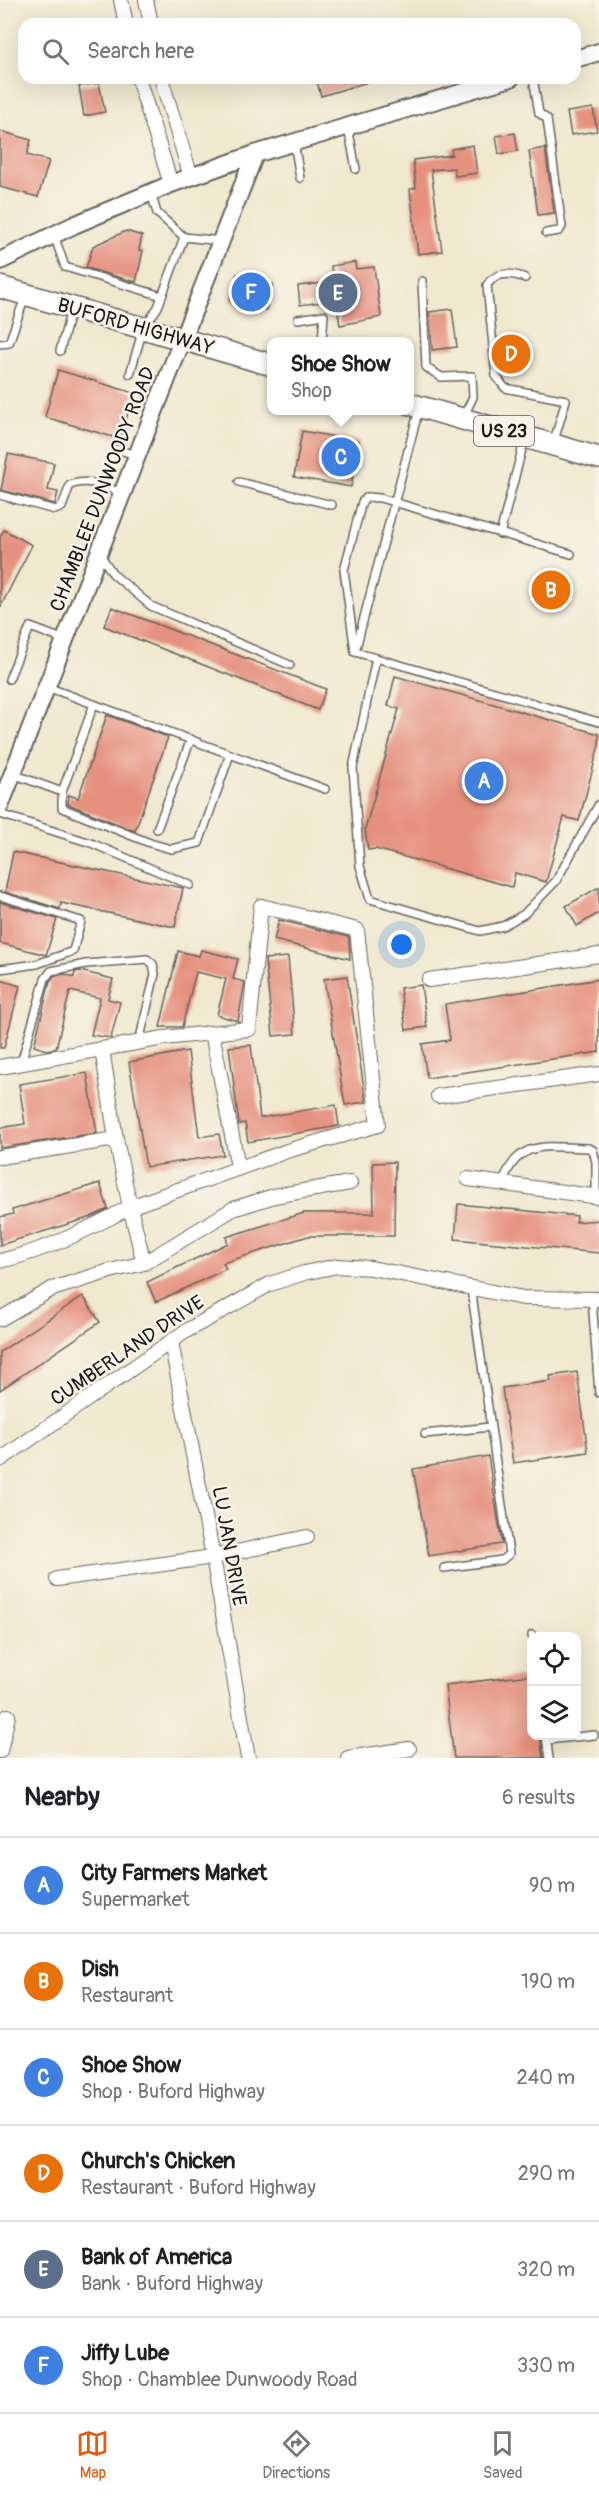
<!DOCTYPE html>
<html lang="en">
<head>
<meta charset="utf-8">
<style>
  body { margin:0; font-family:Pangolin,sans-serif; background:#f2f2f2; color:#202124 }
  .controls { position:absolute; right:18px; bottom:18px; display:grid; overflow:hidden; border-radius:12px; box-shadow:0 6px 24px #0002 }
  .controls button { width:54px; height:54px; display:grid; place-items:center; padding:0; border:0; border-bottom:2px solid #e0e0e0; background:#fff; color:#202124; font:30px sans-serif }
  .you { position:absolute; left:402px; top:945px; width:21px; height:21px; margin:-15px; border:4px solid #fff; border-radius:50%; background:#1a73e8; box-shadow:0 0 0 9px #1a73e833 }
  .badge { display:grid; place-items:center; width:39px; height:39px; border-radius:50%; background:#ea580c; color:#fff; font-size:20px; font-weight:700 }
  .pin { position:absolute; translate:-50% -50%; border:3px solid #fff; box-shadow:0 2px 6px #0006 }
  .popup { position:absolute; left:267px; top:337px; width:147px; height:78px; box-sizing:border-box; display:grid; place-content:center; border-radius:12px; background:#fff; filter:drop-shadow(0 2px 4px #0005); font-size:20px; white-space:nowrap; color:#757577 }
  .popup b { font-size:22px; color:#202124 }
  .popup::after { content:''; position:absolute; left:50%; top:100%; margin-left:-12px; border:12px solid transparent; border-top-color:#fff }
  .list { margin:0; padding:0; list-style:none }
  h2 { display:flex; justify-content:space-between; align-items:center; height:78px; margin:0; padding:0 24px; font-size:26px }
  h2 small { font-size:20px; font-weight:400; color:#757577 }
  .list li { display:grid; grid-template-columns:39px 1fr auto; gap:18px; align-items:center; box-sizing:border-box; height:96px; padding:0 24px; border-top:2px solid #e0e0e0 }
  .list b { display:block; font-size:22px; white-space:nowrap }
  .list p { margin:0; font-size:20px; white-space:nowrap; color:#757577 }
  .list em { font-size:20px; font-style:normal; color:#757577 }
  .icon { flex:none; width:33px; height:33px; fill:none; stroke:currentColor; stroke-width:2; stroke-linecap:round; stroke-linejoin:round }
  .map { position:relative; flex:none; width:599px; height:1758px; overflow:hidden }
  .search { position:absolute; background:#fff; box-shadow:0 6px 24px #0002; left:18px; right:18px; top:18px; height:66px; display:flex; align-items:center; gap:15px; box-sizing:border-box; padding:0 21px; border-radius:18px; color:#757577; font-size:22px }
  .sheet { height:654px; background:#fff }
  nav { display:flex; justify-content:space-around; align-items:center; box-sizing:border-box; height:84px; border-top:2px solid #e0e0e0; background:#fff; font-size:16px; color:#757577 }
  nav a { display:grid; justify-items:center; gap:3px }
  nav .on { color:#ea580c }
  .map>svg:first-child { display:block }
  .building { fill:#e6917f }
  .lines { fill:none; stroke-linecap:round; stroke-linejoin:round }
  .service-casing { stroke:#66635b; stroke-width:10 }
  .minor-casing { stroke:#66635b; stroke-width:16 }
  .tertiary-casing { stroke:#66635b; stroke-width:20 }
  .primary-casing { stroke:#66635b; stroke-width:24 }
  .service { stroke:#fff; stroke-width:7 }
  .minor { stroke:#fff; stroke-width:14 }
  .tertiary { stroke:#fff; stroke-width:16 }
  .primary { stroke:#fff; stroke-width:21 }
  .labels { text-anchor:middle; stroke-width:5; stroke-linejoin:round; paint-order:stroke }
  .shield { fill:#f7f3e8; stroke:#5e5c59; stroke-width:1.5 }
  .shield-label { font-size:18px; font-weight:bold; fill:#1c1c1c }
  .street-label { font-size:20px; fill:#1c1c1c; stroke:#f7f3e8 }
</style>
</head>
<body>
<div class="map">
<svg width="599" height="1758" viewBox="0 0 599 1758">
  <rect width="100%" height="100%" fill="#f7f3e8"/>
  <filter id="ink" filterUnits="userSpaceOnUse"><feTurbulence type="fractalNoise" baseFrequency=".0167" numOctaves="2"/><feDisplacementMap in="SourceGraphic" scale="12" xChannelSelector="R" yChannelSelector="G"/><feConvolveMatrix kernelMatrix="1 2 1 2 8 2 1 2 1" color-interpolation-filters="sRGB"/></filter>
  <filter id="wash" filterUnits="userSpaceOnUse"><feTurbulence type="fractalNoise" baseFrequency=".008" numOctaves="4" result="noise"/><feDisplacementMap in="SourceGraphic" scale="24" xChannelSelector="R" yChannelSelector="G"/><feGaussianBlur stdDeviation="1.35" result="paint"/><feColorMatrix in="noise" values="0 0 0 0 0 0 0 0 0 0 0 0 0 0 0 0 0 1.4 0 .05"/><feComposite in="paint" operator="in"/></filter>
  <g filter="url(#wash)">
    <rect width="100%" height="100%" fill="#f0e8cf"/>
    <g id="blocks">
      <g class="building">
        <polygon points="316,78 368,78 368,82 321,96"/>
        <polygon points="99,83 105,112 84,116 79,86"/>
        <polygon points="593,108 597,131 571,135 567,112"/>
        <polygon points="0,131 31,140 27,155 49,161 38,197 0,187"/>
        <polygon points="515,133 518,151 499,154 496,136"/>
        <polygon points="473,145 477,173 455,176 454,168 431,170 442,251 418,254 410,189 416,188 413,160 452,155 451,149"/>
        <polygon points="545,148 554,213 538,215 529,151"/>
        <polygon points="126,231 142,236 139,250 143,251 136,282 86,268 93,246"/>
        <polygon points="355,262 356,269 374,267 381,317 340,325 336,300 300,305 298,286 333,282 331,266"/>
        <polygon points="237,274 273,284 266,310 230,301"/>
        <polygon points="452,309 457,347 432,350 429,312"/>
        <polygon points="518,335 523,370 504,373 498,338"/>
        <polygon points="58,370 134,393 120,439 45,417"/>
        <polygon points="302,431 359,441 351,487 294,477"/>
        <polygon points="8,454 54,463 48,490 58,492 55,504 1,490"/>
        <polygon points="4,530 32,545 0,608 0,537"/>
        <polygon points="112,607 326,689 318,710 104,626"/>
        <polygon points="395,676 599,734 599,745 579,821 564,817 546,882 515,873 512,887 376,849 368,850 365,829 399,709 388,706"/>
        <polygon points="107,715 168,737 135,831 68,804 69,795 78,798"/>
        <polygon points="13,852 183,888 175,927 61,903 60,909 5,892"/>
        <polygon points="599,887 599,913 577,926 566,906"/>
        <polygon points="0,902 57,919 46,955 0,943"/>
        <polygon points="279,920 349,937 350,959 274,940"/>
        <polygon points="201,950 238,959 233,979 245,982 238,1021 217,1015 226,979 196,972 182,1027 160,1027 178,951 199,956"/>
        <polygon points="288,957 295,1034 273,1036 265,959"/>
        <polygon points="80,971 113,979 108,999 120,1002 111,1038 91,1035 100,998 70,991 56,1048 47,1050 34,1046 50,981 54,976 64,974 74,977 75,972"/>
        <polygon points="347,976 366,1102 345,1105 324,979"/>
        <polygon points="599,979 599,1052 427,1078 422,1044 450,1040 445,1004"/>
        <polygon points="0,980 20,986 4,1048 0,1048"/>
        <polygon points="421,985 427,1027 406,1030 400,988"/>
        <polygon points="251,1045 260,1118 336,1105 339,1126 248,1142 245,1123 239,1124 229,1047"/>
        <polygon points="188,1051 199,1137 219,1134 223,1155 146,1167 129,1062"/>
        <polygon points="87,1073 97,1133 0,1148 0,1128 25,1124 19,1084"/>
        <polygon points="395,1162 394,1236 308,1236 223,1263 226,1269 156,1302 147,1282 228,1243 226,1237 304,1213 374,1213 373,1163"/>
        <polygon points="100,1183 108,1209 91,1217 0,1245 0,1217 13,1214 12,1210"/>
        <polygon points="458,1204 577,1216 576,1222 599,1220 599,1253 455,1239"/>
        <polygon points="83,1296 100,1322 0,1390 0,1352"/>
        <polygon points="577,1372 588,1452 513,1463 502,1388 551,1381 550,1376"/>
        <polygon points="488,1456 502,1544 429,1556 413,1469"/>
        <polygon points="531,1675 531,1736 540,1736 543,1758 454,1758 445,1685"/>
      </g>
    </g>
  </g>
  <g filter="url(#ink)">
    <use href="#blocks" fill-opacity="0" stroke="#66635b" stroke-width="1.5"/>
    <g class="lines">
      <g class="service-casing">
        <g id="service">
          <polyline points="533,78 539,113 547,119 562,227 559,231 546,233"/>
          <polyline points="348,127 356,169"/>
          <polyline points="294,142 300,178"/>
          <polyline points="151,193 157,213 184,237"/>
          <polyline points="54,235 65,267 162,296"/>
          <path d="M525,278C512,273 496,271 487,285L496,376L505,388L566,400L554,441"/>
          <polyline points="422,281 426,367 441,377 472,376 473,397 464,416"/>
          <polyline points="298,319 324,315 322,342"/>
          <polyline points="0,344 9,343 25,297"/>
          <polyline points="60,351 71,310"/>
          <polyline points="130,374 143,329 158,307 184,237 221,241"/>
          <polyline points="117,449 135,455"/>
          <polyline points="239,482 332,505"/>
          <path d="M0,495L55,510L62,507L70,485C89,478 105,486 123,494"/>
          <polyline points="500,534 525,438"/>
          <polyline points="101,556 113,574 151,606 290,665"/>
          <polyline points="356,648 419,409"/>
          <polyline points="355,652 344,570 362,502 367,497 380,498 571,554"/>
          <polyline points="355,652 599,722"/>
          <polyline points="376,658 353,768 360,866 370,899 480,931 503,926 524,914 556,881 599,804"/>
          <polyline points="9,679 30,627 65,640"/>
          <polyline points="47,687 325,789"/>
          <polyline points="13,774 62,792 94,704"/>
          <polyline points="62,792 62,808 150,843 171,849 199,843 230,754"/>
          <polyline points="0,814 91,843 190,885"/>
          <polyline points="157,829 191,739"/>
          <polyline points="0,896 81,921 73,951 37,964 0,969"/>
          <polyline points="21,1063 45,979 51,971 86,964 147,959 153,964 155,974 139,1042"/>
          <path d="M502,1184C518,1138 546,1147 588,1148L593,1150L596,1162V1197"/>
          <polyline points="592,1299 599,1393"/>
          <polyline points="425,1434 490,1427"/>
          <polyline points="444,1568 502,1560 509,1554 471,1288"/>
          <polyline points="532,1635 532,1636"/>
          <polyline points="546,1736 549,1758"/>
          <polyline points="547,1740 594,1735"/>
        </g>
      </g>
      <g class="minor-casing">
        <g id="minor">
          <polyline points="121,0 126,24"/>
          <polyline points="146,0 151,24"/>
          <polyline points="138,78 171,184"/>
          <polyline points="161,78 191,177"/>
          <polyline points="429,980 599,955"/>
          <polyline points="212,1033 238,1167"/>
          <polyline points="102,1049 164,1038 249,1029 261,906 357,930 378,1125 290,1150 130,1207 116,1139"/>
          <polyline points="0,1067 102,1049 116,1139 0,1157"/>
          <polyline points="438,1096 599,1074"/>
          <polyline points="468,1179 599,1197"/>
          <path d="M0,1261C47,1250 87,1230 130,1207L144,1263"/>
          <polyline points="0,1319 52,1289 110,1271 144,1263 233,1209 274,1196 350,1183"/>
          <polyline points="171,1342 213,1557 248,1758"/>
          <polyline points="0,1460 186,1331 270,1284 304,1273 337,1266 371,1268 523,1298 599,1299"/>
          <polyline points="57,1579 213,1557 307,1537"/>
          <polyline points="0,1751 8,1716"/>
          <polyline points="348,1758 409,1749"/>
        </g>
      </g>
      <g class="tertiary-casing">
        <g id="tertiary">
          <polyline points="575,59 599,52"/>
          <polyline points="0,261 74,225 171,184 255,154 511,78"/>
          <polyline points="0,806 255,154"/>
        </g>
      </g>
      <g class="primary-casing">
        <g id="primary">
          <polyline points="0,287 272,365"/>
          <polyline points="410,404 599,458"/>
        </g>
      </g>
      <use href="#service" class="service"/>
      <use href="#minor" class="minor"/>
      <use href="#tertiary" class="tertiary"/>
      <use href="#primary" class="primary"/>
    </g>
  </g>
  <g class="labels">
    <rect class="shield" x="474" y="416" width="60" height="30" rx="4.5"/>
    <g class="shield-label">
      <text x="504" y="437">US 23</text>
    </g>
    <g class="street-label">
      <text transform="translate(136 326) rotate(16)" y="7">BUFORD HIGHWAY</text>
      <text transform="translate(102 489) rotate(-69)" y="7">CHAMBLEE DUNWOODY ROAD</text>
      <text transform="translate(127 1350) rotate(-34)" y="7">CUMBERLAND DRIVE</text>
      <text transform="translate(230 1546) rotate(80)" y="7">LU JAN DRIVE</text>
    </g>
  </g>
</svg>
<div class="controls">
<button><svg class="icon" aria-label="locate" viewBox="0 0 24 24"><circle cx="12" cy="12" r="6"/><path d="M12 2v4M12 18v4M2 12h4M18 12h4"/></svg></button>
<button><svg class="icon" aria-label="layers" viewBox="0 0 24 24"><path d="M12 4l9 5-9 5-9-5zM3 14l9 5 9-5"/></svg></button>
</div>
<div class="you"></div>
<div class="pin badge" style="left:484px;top:781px;background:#3f7fe0">A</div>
<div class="pin badge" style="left:551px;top:590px;background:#e8710a">B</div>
<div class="pin badge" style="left:341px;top:457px;background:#3f7fe0">C</div>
<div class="popup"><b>Shoe Show</b>Shop</div>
<div class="pin badge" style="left:511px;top:354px;background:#e8710a">D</div>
<div class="pin badge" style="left:338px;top:293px;background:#5c6f8a">E</div>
<div class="pin badge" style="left:251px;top:292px;background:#3f7fe0">F</div>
<div class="search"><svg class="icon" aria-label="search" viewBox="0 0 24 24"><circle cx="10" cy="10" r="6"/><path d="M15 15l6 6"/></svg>Search here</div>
</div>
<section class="sheet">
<h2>Nearby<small>6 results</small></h2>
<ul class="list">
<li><span class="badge" style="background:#3f7fe0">A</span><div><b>City Farmers Market</b><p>Supermarket</p></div><em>90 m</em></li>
<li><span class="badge" style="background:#e8710a">B</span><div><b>Dish</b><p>Restaurant</p></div><em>190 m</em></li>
<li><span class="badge" style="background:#3f7fe0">C</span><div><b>Shoe Show</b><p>Shop · Buford Highway</p></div><em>240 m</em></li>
<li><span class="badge" style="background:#e8710a">D</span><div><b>Church's Chicken</b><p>Restaurant · Buford Highway</p></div><em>290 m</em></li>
<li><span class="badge" style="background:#5c6f8a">E</span><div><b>Bank of America</b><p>Bank · Buford Highway</p></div><em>320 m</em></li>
<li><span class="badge" style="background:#3f7fe0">F</span><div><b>Jiffy Lube</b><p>Shop · Chamblee Dunwoody Road</p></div><em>330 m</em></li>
</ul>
</section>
<nav>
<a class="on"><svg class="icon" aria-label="map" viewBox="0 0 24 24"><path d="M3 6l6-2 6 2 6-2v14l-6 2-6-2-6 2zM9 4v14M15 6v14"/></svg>Map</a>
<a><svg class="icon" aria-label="directions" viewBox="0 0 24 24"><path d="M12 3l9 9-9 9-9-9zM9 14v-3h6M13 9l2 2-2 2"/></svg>Directions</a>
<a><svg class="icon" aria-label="saved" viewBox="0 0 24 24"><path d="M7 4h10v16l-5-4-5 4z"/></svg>Saved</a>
</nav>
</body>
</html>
